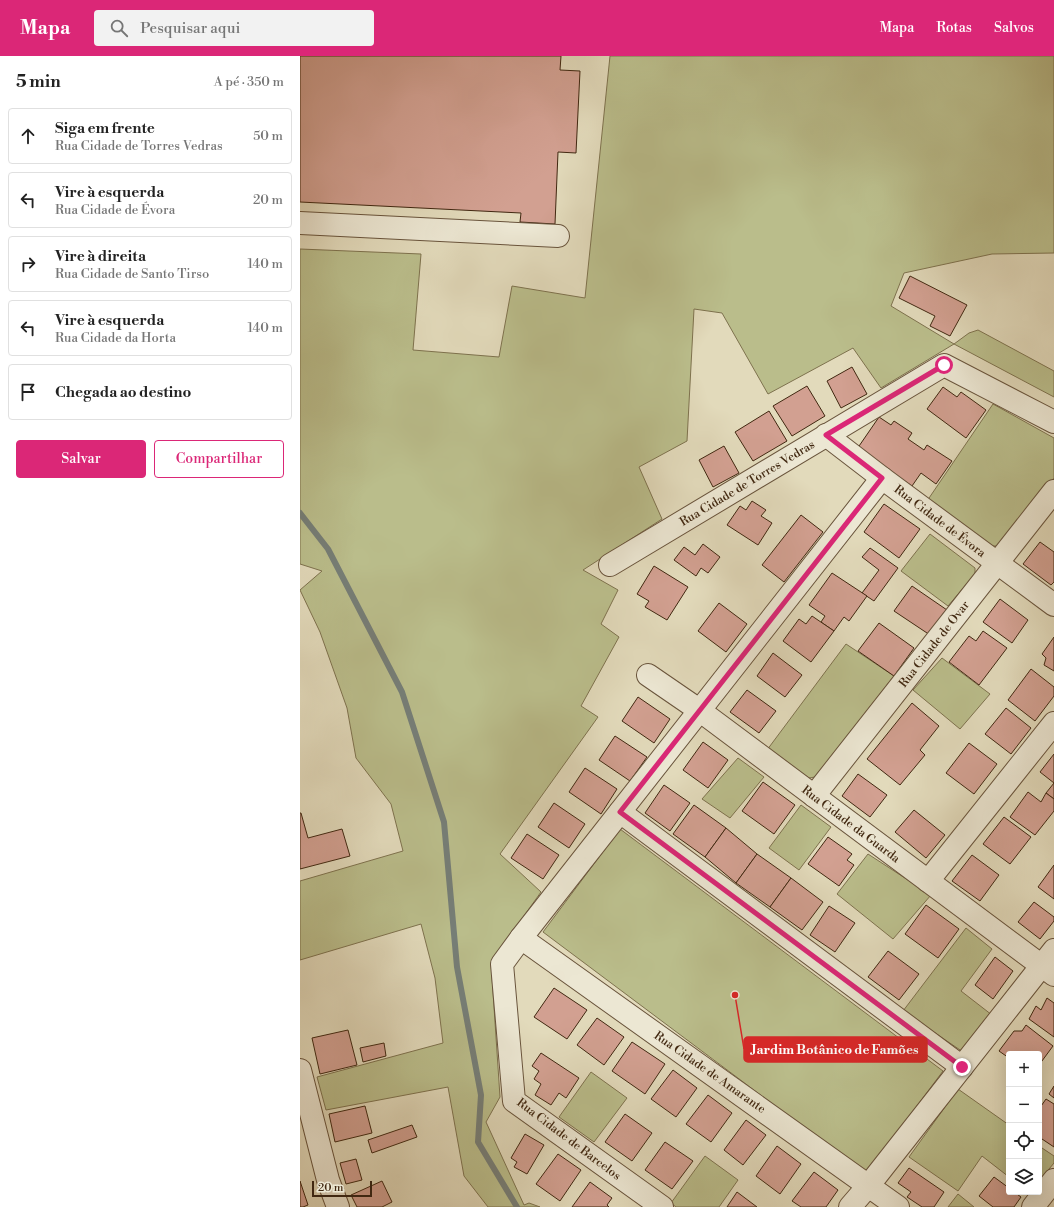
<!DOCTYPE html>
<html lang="pt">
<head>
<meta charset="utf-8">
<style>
  body { margin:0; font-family:"Libre Bodoni",serif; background:#f2f2f2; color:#222 }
  .controls { position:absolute; right:12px; bottom:12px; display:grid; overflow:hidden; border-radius:4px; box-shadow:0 4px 16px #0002 }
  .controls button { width:36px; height:36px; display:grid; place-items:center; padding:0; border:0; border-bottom:1px solid #e0e0e0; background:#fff; color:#222; font:20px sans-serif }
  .scale { position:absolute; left:12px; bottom:10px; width:60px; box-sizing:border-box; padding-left:4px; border:2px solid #412811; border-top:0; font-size:11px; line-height:14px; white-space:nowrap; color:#412811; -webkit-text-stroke:3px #ece7d3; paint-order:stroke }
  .stop { position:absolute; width:12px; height:12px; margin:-9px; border:3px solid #db2777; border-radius:50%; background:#fff }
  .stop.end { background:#db2777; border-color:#fff; box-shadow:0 1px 4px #0008 }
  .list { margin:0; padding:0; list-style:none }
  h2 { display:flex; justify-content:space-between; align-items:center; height:52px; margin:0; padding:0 16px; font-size:17px }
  h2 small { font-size:13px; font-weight:400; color:#767676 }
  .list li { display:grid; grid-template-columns:26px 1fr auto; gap:12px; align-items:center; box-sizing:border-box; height:56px; margin:0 8px 8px; padding:0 8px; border:1px solid #e0e0e0; border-radius:4px }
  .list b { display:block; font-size:15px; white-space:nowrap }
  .list p { margin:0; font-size:13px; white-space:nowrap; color:#767676 }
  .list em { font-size:13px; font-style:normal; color:#767676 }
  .actions { display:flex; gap:8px; padding:12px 16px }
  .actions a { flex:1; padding:9px 0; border:1px solid #db2777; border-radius:4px; text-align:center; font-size:14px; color:#db2777 }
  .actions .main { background:#db2777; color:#fff }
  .icon { flex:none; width:22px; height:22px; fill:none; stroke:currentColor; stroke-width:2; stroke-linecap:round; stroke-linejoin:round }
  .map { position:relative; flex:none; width:754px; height:1151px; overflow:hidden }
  header { display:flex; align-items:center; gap:24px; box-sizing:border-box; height:56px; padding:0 20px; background:#db2777; color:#fff }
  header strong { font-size:19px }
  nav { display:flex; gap:22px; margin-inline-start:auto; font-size:14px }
  .search { width:280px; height:36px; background:#f2f2f2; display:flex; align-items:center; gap:10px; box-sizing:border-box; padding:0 14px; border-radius:4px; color:#767676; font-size:15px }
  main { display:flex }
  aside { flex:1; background:#fff }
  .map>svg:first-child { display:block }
  .green { fill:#babd8b; stroke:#7e724e }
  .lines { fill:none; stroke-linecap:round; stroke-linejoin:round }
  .stream { stroke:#767e77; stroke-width:6 }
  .building { fill:#d2a091; stroke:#412811 }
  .minor-casing { stroke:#69543c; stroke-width:24 }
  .minor { stroke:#ece7d3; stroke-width:22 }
  .route { stroke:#db2777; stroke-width:5 }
  .labels { text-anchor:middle; stroke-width:3; stroke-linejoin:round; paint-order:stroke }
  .street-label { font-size:12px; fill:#412811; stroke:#ece7d3 }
  .leader { fill:none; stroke:#d62828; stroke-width:1.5 }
  .callout-dot { fill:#d62828; stroke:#ece7d3; stroke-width:1.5 }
  .callout { fill:#d62828; stroke:#d62828; stroke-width:1.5 }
  .callout-label { font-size:13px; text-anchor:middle; font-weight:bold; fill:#fff }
</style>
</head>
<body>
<header>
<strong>Mapa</strong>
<div class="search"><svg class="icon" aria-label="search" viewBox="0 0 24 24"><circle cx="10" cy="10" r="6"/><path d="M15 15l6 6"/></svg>Pesquisar aqui</div>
<nav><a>Mapa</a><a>Rotas</a><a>Salvos</a></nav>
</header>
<main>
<aside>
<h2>5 min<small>A pé · 350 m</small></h2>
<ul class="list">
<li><svg class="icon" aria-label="ahead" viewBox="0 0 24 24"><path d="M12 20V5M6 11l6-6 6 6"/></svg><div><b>Siga em frente</b><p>Rua Cidade de Torres Vedras</p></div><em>50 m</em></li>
<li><svg class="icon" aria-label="left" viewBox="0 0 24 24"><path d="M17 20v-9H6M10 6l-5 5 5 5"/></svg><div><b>Vire à esquerda</b><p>Rua Cidade de Évora</p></div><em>20 m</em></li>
<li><svg class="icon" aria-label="right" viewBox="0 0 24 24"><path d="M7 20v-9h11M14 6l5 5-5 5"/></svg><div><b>Vire à direita</b><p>Rua Cidade de Santo Tirso</p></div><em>140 m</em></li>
<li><svg class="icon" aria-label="left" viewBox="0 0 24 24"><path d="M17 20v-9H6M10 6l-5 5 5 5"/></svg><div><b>Vire à esquerda</b><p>Rua Cidade da Horta</p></div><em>140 m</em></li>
<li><svg class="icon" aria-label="arrive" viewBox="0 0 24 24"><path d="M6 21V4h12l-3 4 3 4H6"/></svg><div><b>Chegada ao destino</b></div></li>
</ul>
<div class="actions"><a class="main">Salvar</a><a>Compartilhar</a></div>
</aside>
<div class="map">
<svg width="754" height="1151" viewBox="0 0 754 1151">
  <rect width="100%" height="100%" fill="#e2dabb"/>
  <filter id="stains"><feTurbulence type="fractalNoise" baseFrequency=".005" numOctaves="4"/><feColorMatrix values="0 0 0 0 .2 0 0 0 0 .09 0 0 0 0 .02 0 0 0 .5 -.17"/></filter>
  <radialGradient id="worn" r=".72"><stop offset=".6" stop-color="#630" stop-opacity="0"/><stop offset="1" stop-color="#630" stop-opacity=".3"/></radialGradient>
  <g class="green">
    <polygon points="310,0 754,0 754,197 692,198 604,217 591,250 654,288 669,277 678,274 754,315 754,341 654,288 581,332 553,292 468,338 422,257 394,253 387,385 339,411 362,463 283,514 318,534 301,568 319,581 281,650 298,661 200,798 241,836 191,906 200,1041 186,1066 224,1149 229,1147 240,1151 188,1151 164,1120 148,1031 26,1054 17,1021 143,987 135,922 121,868 0,904 0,825 103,795 91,748 56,702 47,652 20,576 0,534 22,515 0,508 0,193 121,198 113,294 199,301 212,230 285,242"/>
    <polygon points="693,348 754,382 754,422 701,490 689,490 627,445"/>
    <polygon points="630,478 675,512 675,518 648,550 601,515"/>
    <polygon points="546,588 594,620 515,721 509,722 467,694"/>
    <polygon points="642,602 690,638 660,673 613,634"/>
    <polygon points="438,702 464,721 430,762 402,743"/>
    <polygon points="501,749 531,771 499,814 469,792"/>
    <polygon points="320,773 643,1015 566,1118 243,876"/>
    <polygon points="568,798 631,839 593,883 537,838"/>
    <polygon points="666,872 692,893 661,935 692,959 663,996 603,955"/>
    <polygon points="291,1016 327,1042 294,1086 259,1061"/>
    <polygon points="658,1033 709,1069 709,1121 682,1100 658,1135 609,1101"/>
    <polygon points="739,1090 754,1100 754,1107 739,1125"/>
    <polygon points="405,1100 438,1124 419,1151 376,1151 371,1147"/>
    <polygon points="658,1138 674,1151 648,1151"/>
  </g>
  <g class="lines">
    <polyline class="stream" points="0,457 28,493 102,636 144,766 157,911 181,1039 178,1086 217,1151"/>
  </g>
  <g class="building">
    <polygon points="0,0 261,0 260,14 280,15 276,97 258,96 255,168 220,166 221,157 0,146"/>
    <polygon points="610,220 667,249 650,280 630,270 635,260 599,242"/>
    <polygon points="552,311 567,338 541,352 527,325"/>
    <polygon points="507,330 525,360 492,380 473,350"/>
    <polygon points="643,331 657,341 661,336 686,354 666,382 627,353"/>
    <polygon points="469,355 487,385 453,405 435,376"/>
    <polygon points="579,361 591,369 594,365 612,377 608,383 624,394 627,389 652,405 636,428 621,417 612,430 557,393"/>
    <polygon points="424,390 439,417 413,431 399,404"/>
    <polygon points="452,445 466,454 461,460 472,467 458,489 427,469 440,450 446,454"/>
    <polygon points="584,448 620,473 599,502 564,476"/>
    <polygon points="501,459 523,476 484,526 462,509"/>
    <polygon points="740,486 754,496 754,526 751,529 723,508"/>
    <polygon points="403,488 420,501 408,517 401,512 396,520 374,504 384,491 395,499"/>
    <polygon points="570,492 598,512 574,545 562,537 579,514 562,501"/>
    <polygon points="354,510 388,531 367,564 345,551 349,545 337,538"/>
    <polygon points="532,517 567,540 549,565 544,561 534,575 521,566 525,560 509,549"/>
    <polygon points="612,530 647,554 630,579 594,555"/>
    <polygon points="700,543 728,564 712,587 683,566"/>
    <polygon points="419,547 447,568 426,596 398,575"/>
    <polygon points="512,560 534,575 511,606 483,585 499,563 506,568"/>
    <polygon points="579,567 614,592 594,620 558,595"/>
    <polygon points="683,575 707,592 679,629 649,606 669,580 676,585"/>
    <polygon points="754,581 754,615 744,609 746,602 742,598"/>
    <polygon points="473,597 502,619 485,641 457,620"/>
    <polygon points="731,613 754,631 754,640 735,665 708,644"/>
    <polygon points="447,634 476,655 459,677 430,656"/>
    <polygon points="338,641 370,663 354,687 322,665"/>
    <polygon points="612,647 639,670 620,694 625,699 600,729 567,703"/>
    <polygon points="706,652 731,672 711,698 685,678"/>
    <polygon points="315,680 347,701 330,725 299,704"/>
    <polygon points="403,686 428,704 408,732 383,714"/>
    <polygon points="669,687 697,708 674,738 646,717"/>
    <polygon points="754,698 754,743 746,737 754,727 740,716"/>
    <polygon points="285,712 317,733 301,758 269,736"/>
    <polygon points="558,718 587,739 570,761 542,740"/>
    <polygon points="463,726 495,749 474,778 442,755"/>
    <polygon points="364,729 390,747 370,775 345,757"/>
    <polygon points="728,736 741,746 746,737 754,743 754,755 735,779 710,761"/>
    <polygon points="254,747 285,768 269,792 238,771"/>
    <polygon points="394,749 426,772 405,801 373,778"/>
    <polygon points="614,754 645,779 626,802 595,776"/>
    <polygon points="0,757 1,757 8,782 42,773 50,800 0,813"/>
    <polygon points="704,761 731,781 710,808 683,788"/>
    <polygon points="426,772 457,798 436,827 405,801"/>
    <polygon points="227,778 259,799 243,823 211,802"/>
    <polygon points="528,781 552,798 547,804 554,809 539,830 508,808"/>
    <polygon points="457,798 491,822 470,851 436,827"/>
    <polygon points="672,799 699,819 680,845 652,825"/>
    <polygon points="754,809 754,843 738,831"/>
    <polygon points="491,822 523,846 502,874 470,851"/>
    <polygon points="734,846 754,861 754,865 740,883 718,866"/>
    <polygon points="626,849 659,873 638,902 605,878"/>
    <polygon points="529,850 555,867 535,896 510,879"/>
    <polygon points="588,895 619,918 599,944 568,921"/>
    <polygon points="695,901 713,915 693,943 675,929"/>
    <polygon points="254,932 287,954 267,983 234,961"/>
    <polygon points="747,942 754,947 754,981 729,963 736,950 741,954"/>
    <polygon points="297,962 324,981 304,1009 277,989"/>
    <polygon points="726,969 753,990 739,1009 739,998 709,998 709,1002 699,995 714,975 722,975"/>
    <polygon points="48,974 57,1009 20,1018 12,982"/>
    <polygon points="332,986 365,1008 345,1038 312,1015"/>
    <polygon points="84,987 86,1000 63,1006 60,992"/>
    <polygon points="241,997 279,1022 266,1042 259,1037 251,1049 235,1039 241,1028 234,1023 239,1015 232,1010"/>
    <polygon points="373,1014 397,1032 376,1061 351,1043"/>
    <polygon points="754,1030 754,1042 749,1038"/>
    <polygon points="408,1039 432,1057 411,1086 386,1068"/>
    <polygon points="746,1043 754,1048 754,1091 739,1081 739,1053"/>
    <polygon points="65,1050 72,1077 35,1086 29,1058"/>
    <polygon points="325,1058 352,1077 332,1105 305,1086"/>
    <polygon points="446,1064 466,1079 443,1109 424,1094"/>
    <polygon points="112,1069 117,1081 72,1097 68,1084"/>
    <polygon points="225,1078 244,1089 227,1118 214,1111 217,1106 211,1102"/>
    <polygon points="365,1086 393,1105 372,1133 345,1114"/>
    <polygon points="477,1090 501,1108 480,1138 456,1120"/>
    <polygon points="258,1098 281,1114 260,1145 236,1128"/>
    <polygon points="56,1103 62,1124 46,1128 40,1107"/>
    <polygon points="609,1112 644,1136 634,1151 622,1151 607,1141 611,1136 598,1127"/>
    <polygon points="514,1116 538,1134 526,1151 501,1151 492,1145"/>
    <polygon points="694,1121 709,1132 709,1136 714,1136 721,1141 714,1151 693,1151 679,1140"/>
    <polygon points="0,1125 8,1149 3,1151 0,1151"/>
    <polygon points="82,1125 92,1146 82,1151 57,1151 51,1139"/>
    <polygon points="290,1126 312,1142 307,1149 309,1151 272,1151"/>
    <polygon points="437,1136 457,1151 427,1151"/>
  </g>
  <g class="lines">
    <g class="minor-casing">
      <g id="minor">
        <polyline points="0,167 258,180"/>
        <polyline points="526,379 582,422 754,549"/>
        <polyline points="310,509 644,309 754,366"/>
        <polyline points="348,619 399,654 754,919"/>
        <polyline points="514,740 754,435"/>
        <polyline points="320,756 662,1011"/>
        <polyline points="628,825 754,667"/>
        <polyline points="221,882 598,1151"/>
        <polyline points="0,1014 28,1124 38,1151"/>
        <polyline points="362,1151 214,1045 202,908 221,882 582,422"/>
        <polyline points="550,1151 569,1129 754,894"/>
        <polyline points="733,1151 754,1124"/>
      </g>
    </g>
    <use href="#minor" class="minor"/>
  </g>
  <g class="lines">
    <polyline class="route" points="644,309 526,379 582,422 320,756 662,1011"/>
  </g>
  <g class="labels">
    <g class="street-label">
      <text transform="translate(447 427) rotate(-31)" y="4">Rua Cidade de Torres Vedras</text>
      <text transform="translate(640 465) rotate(37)" y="4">Rua Cidade de Évora</text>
      <text transform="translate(634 588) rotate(-52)" y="4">Rua Cidade de Ovar</text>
      <text transform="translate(551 768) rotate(37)" y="4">Rua Cidade da Guarda</text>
      <text transform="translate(410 1016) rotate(35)" y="4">Rua Cidade de Amarante</text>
      <text transform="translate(269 1083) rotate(37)" y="4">Rua Cidade de Barcelos</text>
    </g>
  </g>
  <path class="leader" d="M435 939L444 993"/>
  <circle class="callout-dot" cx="435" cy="939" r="4"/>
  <rect class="callout" x="444" y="981" width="183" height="25" rx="4"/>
  <g class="callout-label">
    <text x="535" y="998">Jardim Botânico de Famões</text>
  </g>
  <rect width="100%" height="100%" filter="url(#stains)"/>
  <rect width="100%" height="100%" fill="url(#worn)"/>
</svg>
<div class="controls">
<button>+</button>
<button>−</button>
<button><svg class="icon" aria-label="locate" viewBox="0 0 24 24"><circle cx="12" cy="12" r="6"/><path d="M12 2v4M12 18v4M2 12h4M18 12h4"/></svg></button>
<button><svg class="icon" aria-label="layers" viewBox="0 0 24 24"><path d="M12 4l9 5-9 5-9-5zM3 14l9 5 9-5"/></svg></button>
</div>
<div class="scale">20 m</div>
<div class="stop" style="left:644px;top:309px"></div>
<div class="stop end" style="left:662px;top:1011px"></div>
</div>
</main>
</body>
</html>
